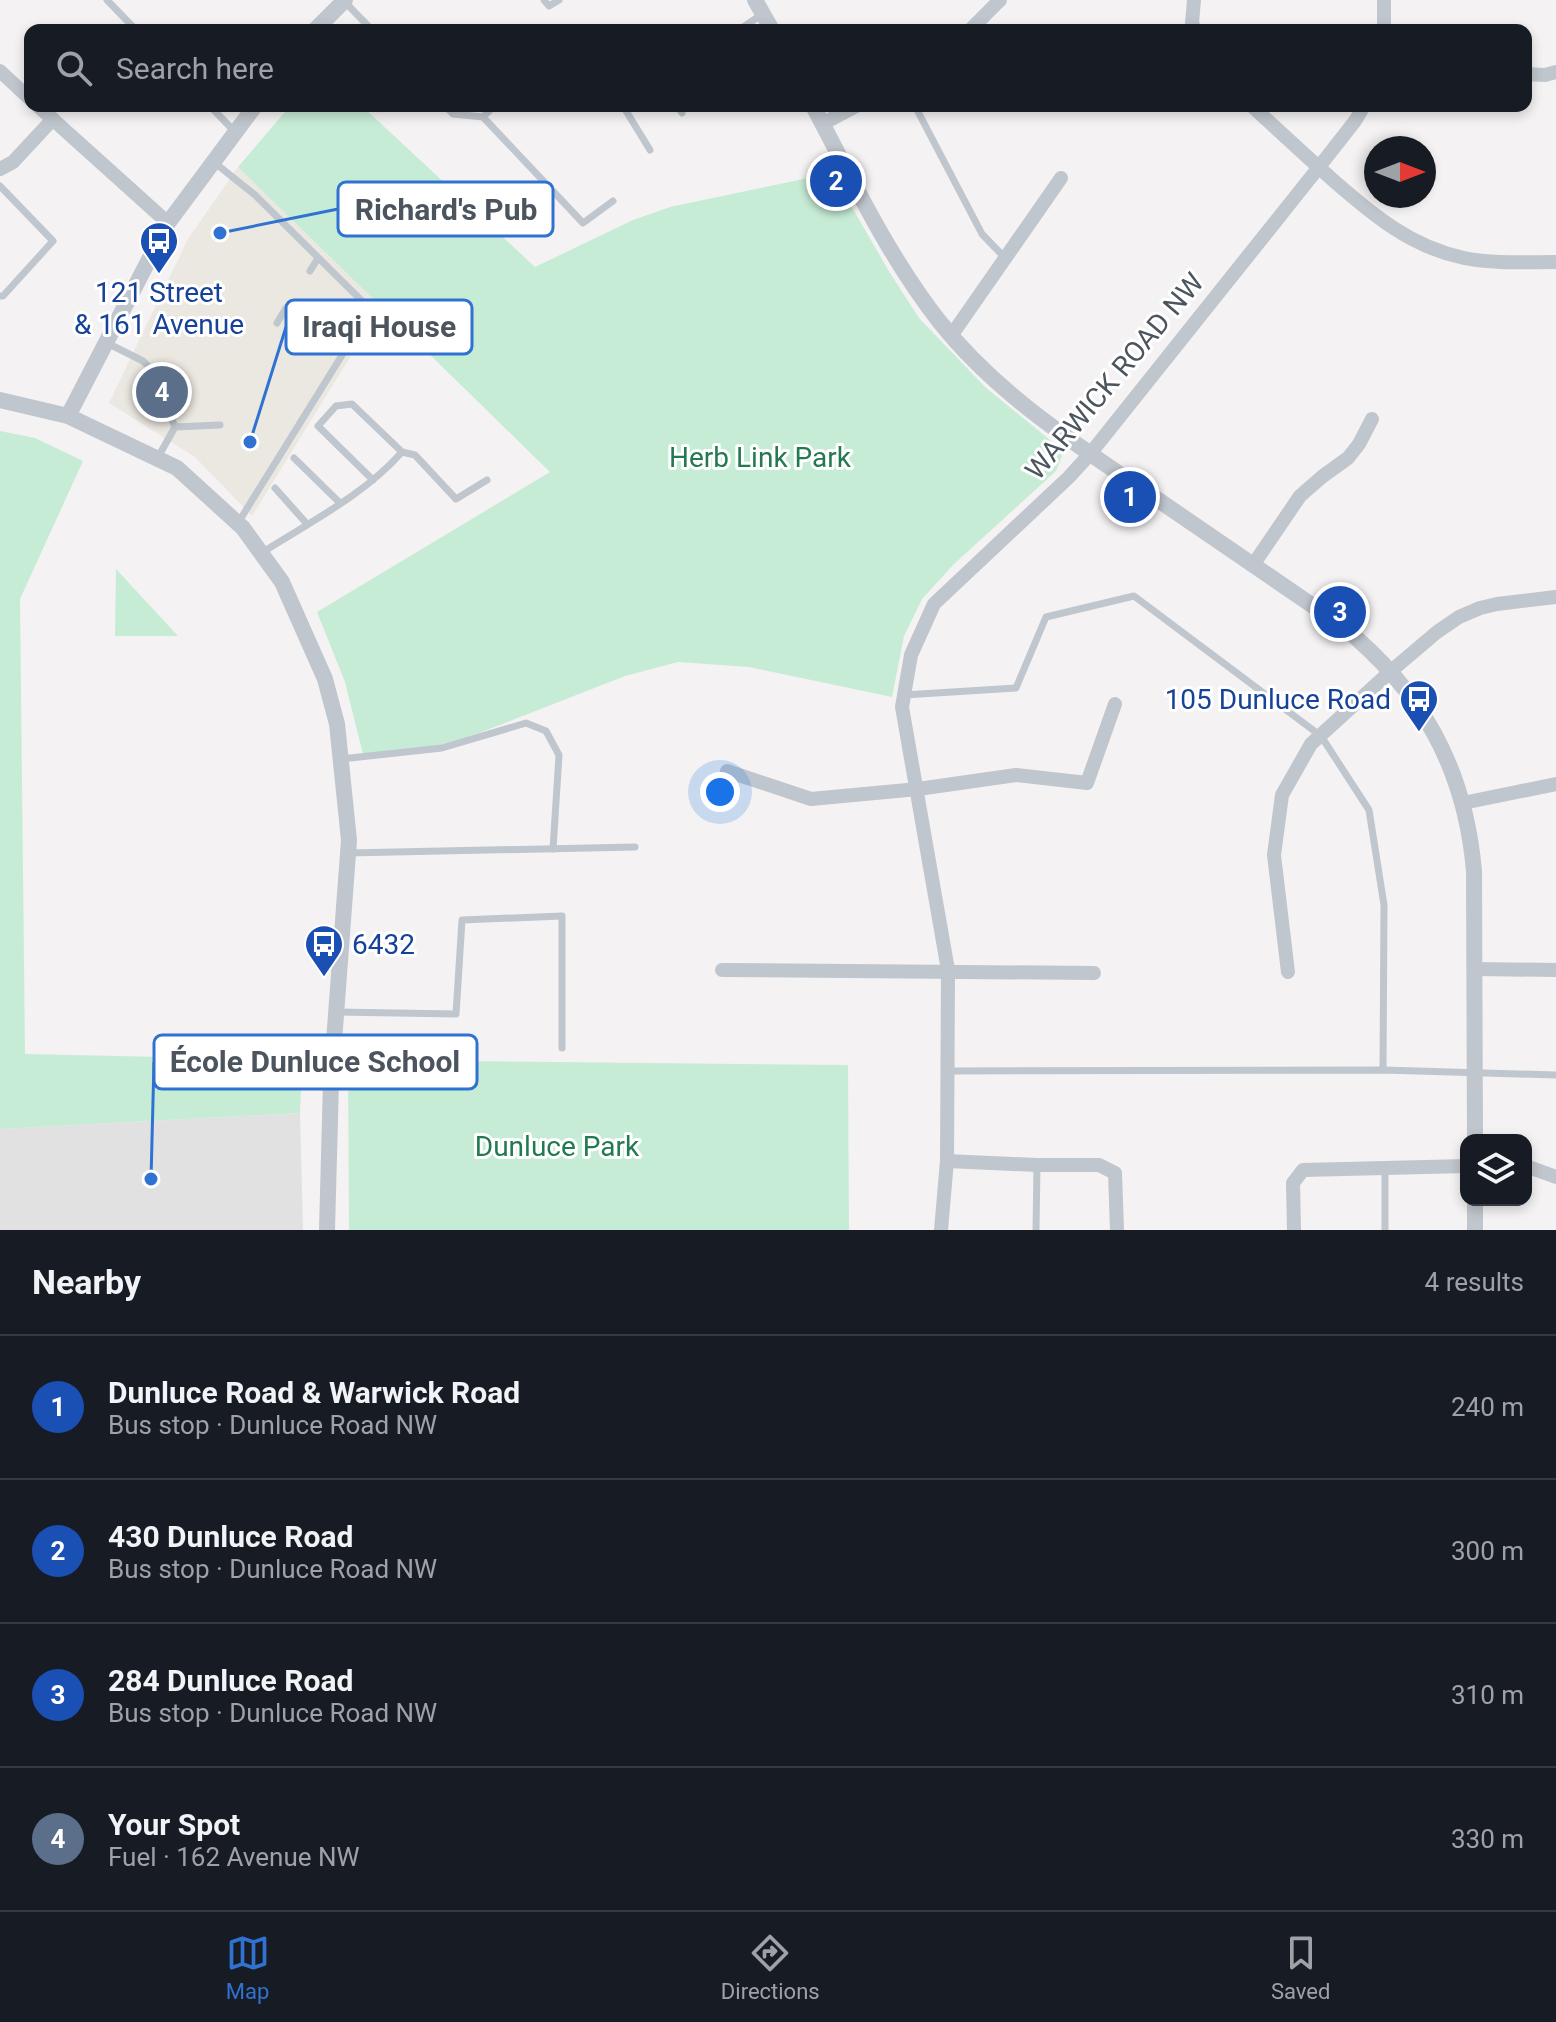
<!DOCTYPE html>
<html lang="en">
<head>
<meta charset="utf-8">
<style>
  body { margin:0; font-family:Roboto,sans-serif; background:#20242c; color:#f1f3f6 }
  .controls { position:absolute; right:24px; bottom:24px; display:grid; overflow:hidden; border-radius:16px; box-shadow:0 4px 12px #0003 }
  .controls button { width:72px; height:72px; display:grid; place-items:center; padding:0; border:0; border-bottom:2px solid #363941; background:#171b24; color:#f1f3f6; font:40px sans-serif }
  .compass { position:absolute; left:1364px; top:136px; width:72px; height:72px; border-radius:50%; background:#171b24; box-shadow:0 4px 12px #0003; rotate:90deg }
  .you { position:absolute; left:720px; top:792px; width:28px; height:28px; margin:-20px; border:6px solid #fff; border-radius:50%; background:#1a73e8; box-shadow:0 0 0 12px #1a73e833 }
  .badge { display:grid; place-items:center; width:52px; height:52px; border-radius:50%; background:#2f72d1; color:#fff; font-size:26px; font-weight:700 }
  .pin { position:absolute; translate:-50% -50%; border:4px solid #fff; box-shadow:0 2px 8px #0006 }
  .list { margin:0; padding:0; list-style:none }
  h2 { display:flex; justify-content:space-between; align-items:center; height:104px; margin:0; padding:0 32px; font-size:34px }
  h2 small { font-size:26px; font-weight:400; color:#9ea1a6 }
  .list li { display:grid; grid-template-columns:52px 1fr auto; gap:24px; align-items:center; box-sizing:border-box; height:144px; padding:0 32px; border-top:2px solid #363941 }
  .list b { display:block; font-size:30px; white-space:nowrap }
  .list p { margin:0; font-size:26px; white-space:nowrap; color:#9ea1a6 }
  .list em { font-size:26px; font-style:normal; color:#9ea1a6 }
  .icon { flex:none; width:44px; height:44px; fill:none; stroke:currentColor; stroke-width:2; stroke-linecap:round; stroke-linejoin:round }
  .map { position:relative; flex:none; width:1556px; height:1230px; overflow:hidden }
  .search { position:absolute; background:#171b24; box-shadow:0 4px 12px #0003; left:24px; right:24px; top:24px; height:88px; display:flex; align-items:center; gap:20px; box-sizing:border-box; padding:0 28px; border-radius:16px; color:#9ea1a6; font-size:30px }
  .sheet { height:680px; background:#171b24 }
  nav { display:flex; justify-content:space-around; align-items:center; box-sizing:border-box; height:112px; border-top:2px solid #363941; background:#171b24; font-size:22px; color:#9ea1a6 }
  nav a { display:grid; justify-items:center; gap:4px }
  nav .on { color:#2f72d1 }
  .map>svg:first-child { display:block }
  .commercial { fill:#eae8e0 }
  .education { fill:#e2e1e2 }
  .green { fill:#c7ecd6 }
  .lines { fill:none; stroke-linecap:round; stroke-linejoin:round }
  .service { stroke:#c0c6cd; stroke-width:7 }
  .minor { stroke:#c0c6cd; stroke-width:14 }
  .tertiary { stroke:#c0c6cd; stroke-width:16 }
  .labels { text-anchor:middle; stroke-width:6; stroke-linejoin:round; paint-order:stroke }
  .transit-label { font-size:28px; fill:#164399; stroke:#fff }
  .street-label { font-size:28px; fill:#4c555e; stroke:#fff }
  .park-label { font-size:28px; fill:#237950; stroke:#fff }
  .leader { fill:none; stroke:#2f72d1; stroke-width:3 }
  .callout-dot { fill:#2f72d1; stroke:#fff; stroke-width:3 }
  .callout { fill:#fff; stroke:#2f72d1; stroke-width:3 }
  .callout-label { font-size:30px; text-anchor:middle; font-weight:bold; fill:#4c555e }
</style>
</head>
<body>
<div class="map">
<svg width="1556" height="1230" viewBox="0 0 1556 1230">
  <rect width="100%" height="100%" fill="#f4f2f2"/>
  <polygon class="commercial" points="238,167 381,307 252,516 195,457 109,403 188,239"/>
  <polygon class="education" points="300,1113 303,1230 0,1230 0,1129"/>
  <g class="green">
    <polygon points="290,106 362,106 535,267 633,220 670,207 832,173 890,273 919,318 985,387 1056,445 1062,456 1056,471 954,564 922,599 904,636 892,697 749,667 678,662 625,676 446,746 364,758 345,682 317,612 550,472 238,167"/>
    <polygon points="0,431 35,438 83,461 20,599 25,1054 302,1060 300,1113 0,1129"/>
    <polygon points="116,569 178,636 115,636"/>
    <polygon points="348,1060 848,1065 849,1230 349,1230"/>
  </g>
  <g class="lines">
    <g class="service">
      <polyline points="107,0 136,30"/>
      <polyline points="544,0 549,6 559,0"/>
      <polyline points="344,1 372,30"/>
      <polyline points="739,30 761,15"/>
      <polyline points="210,106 235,132"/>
      <polyline points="445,106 453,114 483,117 583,223 613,201"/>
      <polyline points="623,106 650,150"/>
      <polyline points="677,106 682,113"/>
      <polyline points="724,106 725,108"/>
      <polyline points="915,106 982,234 1005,258"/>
      <polyline points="483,117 494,106"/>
      <polyline points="215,163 255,195 361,300 364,311 362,323 238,523"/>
      <polyline points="0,186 53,241 3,296 0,296"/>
      <polyline points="310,271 318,258"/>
      <polyline points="277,323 286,308"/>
      <polyline points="107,343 143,361 150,368 144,379 154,410 169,413 175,427"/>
      <polyline points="150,368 165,369 175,402 169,413"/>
      <polyline points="150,368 169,413"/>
      <polyline points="294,458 340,503"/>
      <polyline points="157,459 175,427 220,425"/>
      <polyline points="373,480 318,426 336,406 352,404 402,452"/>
      <polyline points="275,488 307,524"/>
      <path d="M263,552C310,522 364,495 402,452L415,455L456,499L487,480"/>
      <polyline points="904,695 1016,688 1046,617 1134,596 1321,736 1369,810 1384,905 1383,1070"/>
      <polyline points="341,759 442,748 526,723 546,731 559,755 553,849"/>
      <polyline points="348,853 635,847"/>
      <polyline points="337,1012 456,1014 462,920 562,916 562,1048"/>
      <polyline points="948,1071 1383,1070 1556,1075"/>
      <polyline points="1385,1168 1385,1230"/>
      <polyline points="1036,1230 1037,1165"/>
    </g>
    <g class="minor">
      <polyline points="1194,0 1192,23 1195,30"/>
      <polyline points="1384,0 1384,30"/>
      <polyline points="970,30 1000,0"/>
      <polyline points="0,71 30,99"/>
      <polyline points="1526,74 1545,75 1556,72"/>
      <polyline points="38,106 168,223"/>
      <path d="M1252,106C1279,131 1306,156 1334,181C1373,215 1411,247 1464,258C1494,264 1526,262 1556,262"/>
      <polyline points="822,124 856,106"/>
      <polyline points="0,169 13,162 53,119"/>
      <polyline points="951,336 1061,178"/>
      <polyline points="1253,565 1300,496 1323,476 1348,458 1359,444 1372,419"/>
      <polyline points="727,771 811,799 918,789 1016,775 1087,783 1115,704"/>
      <polyline points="1463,803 1556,784"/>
      <polyline points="1475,969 1556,970"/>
      <polyline points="722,970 1094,973"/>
      <polyline points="1288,972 1274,855 1282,795 1311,744 1391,671 1437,632 1459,617 1480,608 1497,604 1556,597"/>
      <polyline points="947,1161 1037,1165 1099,1165 1115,1173 1117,1230"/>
      <polyline points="1526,1166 1556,1177"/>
      <polyline points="941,1230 947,1161 948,970 902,707 911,655 934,604 1069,477 1090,454 1319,167 1355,121 1364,106"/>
      <polyline points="1294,1230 1293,1183 1303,1170 1466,1166"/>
    </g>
    <g class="tertiary">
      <polyline points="755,0 772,30"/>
      <polyline points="315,30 345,0"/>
      <path d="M813,106C852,179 888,256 939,321C994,391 1072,442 1145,491C1210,536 1276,580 1341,625C1421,690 1465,767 1474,871L1475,1140"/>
      <polyline points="0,400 68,416 177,468 243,528 282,582 325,679 337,724 349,840 331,1082 327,1230"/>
      <polyline points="68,416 168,223 255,106"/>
      <polyline points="1475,1200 1475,1230"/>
    </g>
  </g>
  <defs>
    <g id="bus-pin" transform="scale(2)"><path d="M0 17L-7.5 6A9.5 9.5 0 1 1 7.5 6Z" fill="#1a4fb4" stroke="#fff"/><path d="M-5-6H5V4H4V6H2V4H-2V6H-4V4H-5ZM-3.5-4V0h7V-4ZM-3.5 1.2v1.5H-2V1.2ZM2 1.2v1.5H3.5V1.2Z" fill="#fff"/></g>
  </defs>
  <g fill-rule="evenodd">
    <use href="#bus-pin" x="159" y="241"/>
    <use href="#bus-pin" x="1419" y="699"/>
    <use href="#bus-pin" x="324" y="944"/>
  </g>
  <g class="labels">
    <g class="transit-label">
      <text x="159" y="302">121 Street<tspan x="159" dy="32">&amp; 161 Avenue</tspan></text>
      <text x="1391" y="709" text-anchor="end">105 Dunluce Road</text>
      <text x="352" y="954" text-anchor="start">6432</text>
    </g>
    <g class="street-label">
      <text transform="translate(1114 376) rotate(-50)" y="10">WARWICK ROAD NW</text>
    </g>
    <g class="park-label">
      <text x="760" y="467">Herb Link Park</text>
      <text x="557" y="1156">Dunluce Park</text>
    </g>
  </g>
  <path class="leader" d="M220 233L338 209M250 442L286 327M151 1179L154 1062"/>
  <g class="callout-dot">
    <circle cx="220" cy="233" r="8"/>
    <circle cx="250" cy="442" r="8"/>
    <circle cx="151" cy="1179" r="8"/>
  </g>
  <g class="callout">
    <rect x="338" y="182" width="215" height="54" rx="8"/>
    <rect x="286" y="300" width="186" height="54" rx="8"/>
    <rect x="154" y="1035" width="323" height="54" rx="8"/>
  </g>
  <g class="callout-label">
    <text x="446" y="220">Richard's Pub</text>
    <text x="379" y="337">Iraqi House</text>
    <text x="315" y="1072">École Dunluce School</text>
  </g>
</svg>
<div class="controls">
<button><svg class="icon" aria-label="layers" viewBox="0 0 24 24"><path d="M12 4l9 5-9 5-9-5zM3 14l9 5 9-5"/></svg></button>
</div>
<svg class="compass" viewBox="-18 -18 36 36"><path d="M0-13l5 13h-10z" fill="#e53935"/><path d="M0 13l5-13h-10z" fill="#9ea1a6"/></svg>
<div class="you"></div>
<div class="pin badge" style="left:1130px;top:497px;background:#1a4fb4">1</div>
<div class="pin badge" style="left:836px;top:181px;background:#1a4fb4">2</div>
<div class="pin badge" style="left:1340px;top:612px;background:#1a4fb4">3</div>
<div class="pin badge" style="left:162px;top:392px;background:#5c6f8a">4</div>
<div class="search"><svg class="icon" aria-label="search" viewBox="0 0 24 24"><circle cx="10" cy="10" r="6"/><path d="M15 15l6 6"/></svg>Search here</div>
</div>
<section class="sheet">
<h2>Nearby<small>4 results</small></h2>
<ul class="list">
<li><span class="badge" style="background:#1a4fb4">1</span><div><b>Dunluce Road &amp; Warwick Road</b><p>Bus stop · Dunluce Road NW</p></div><em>240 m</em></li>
<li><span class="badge" style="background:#1a4fb4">2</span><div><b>430 Dunluce Road</b><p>Bus stop · Dunluce Road NW</p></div><em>300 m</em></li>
<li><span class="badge" style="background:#1a4fb4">3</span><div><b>284 Dunluce Road</b><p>Bus stop · Dunluce Road NW</p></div><em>310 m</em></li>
<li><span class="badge" style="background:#5c6f8a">4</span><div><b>Your Spot</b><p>Fuel · 162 Avenue NW</p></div><em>330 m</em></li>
</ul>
</section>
<nav>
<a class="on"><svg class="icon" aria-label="map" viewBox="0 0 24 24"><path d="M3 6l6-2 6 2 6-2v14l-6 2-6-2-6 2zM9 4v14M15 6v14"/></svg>Map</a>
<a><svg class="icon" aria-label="directions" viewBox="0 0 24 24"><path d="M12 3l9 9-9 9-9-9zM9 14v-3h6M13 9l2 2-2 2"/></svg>Directions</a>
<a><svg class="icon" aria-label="saved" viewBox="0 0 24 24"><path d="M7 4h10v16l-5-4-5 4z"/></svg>Saved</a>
</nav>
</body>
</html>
